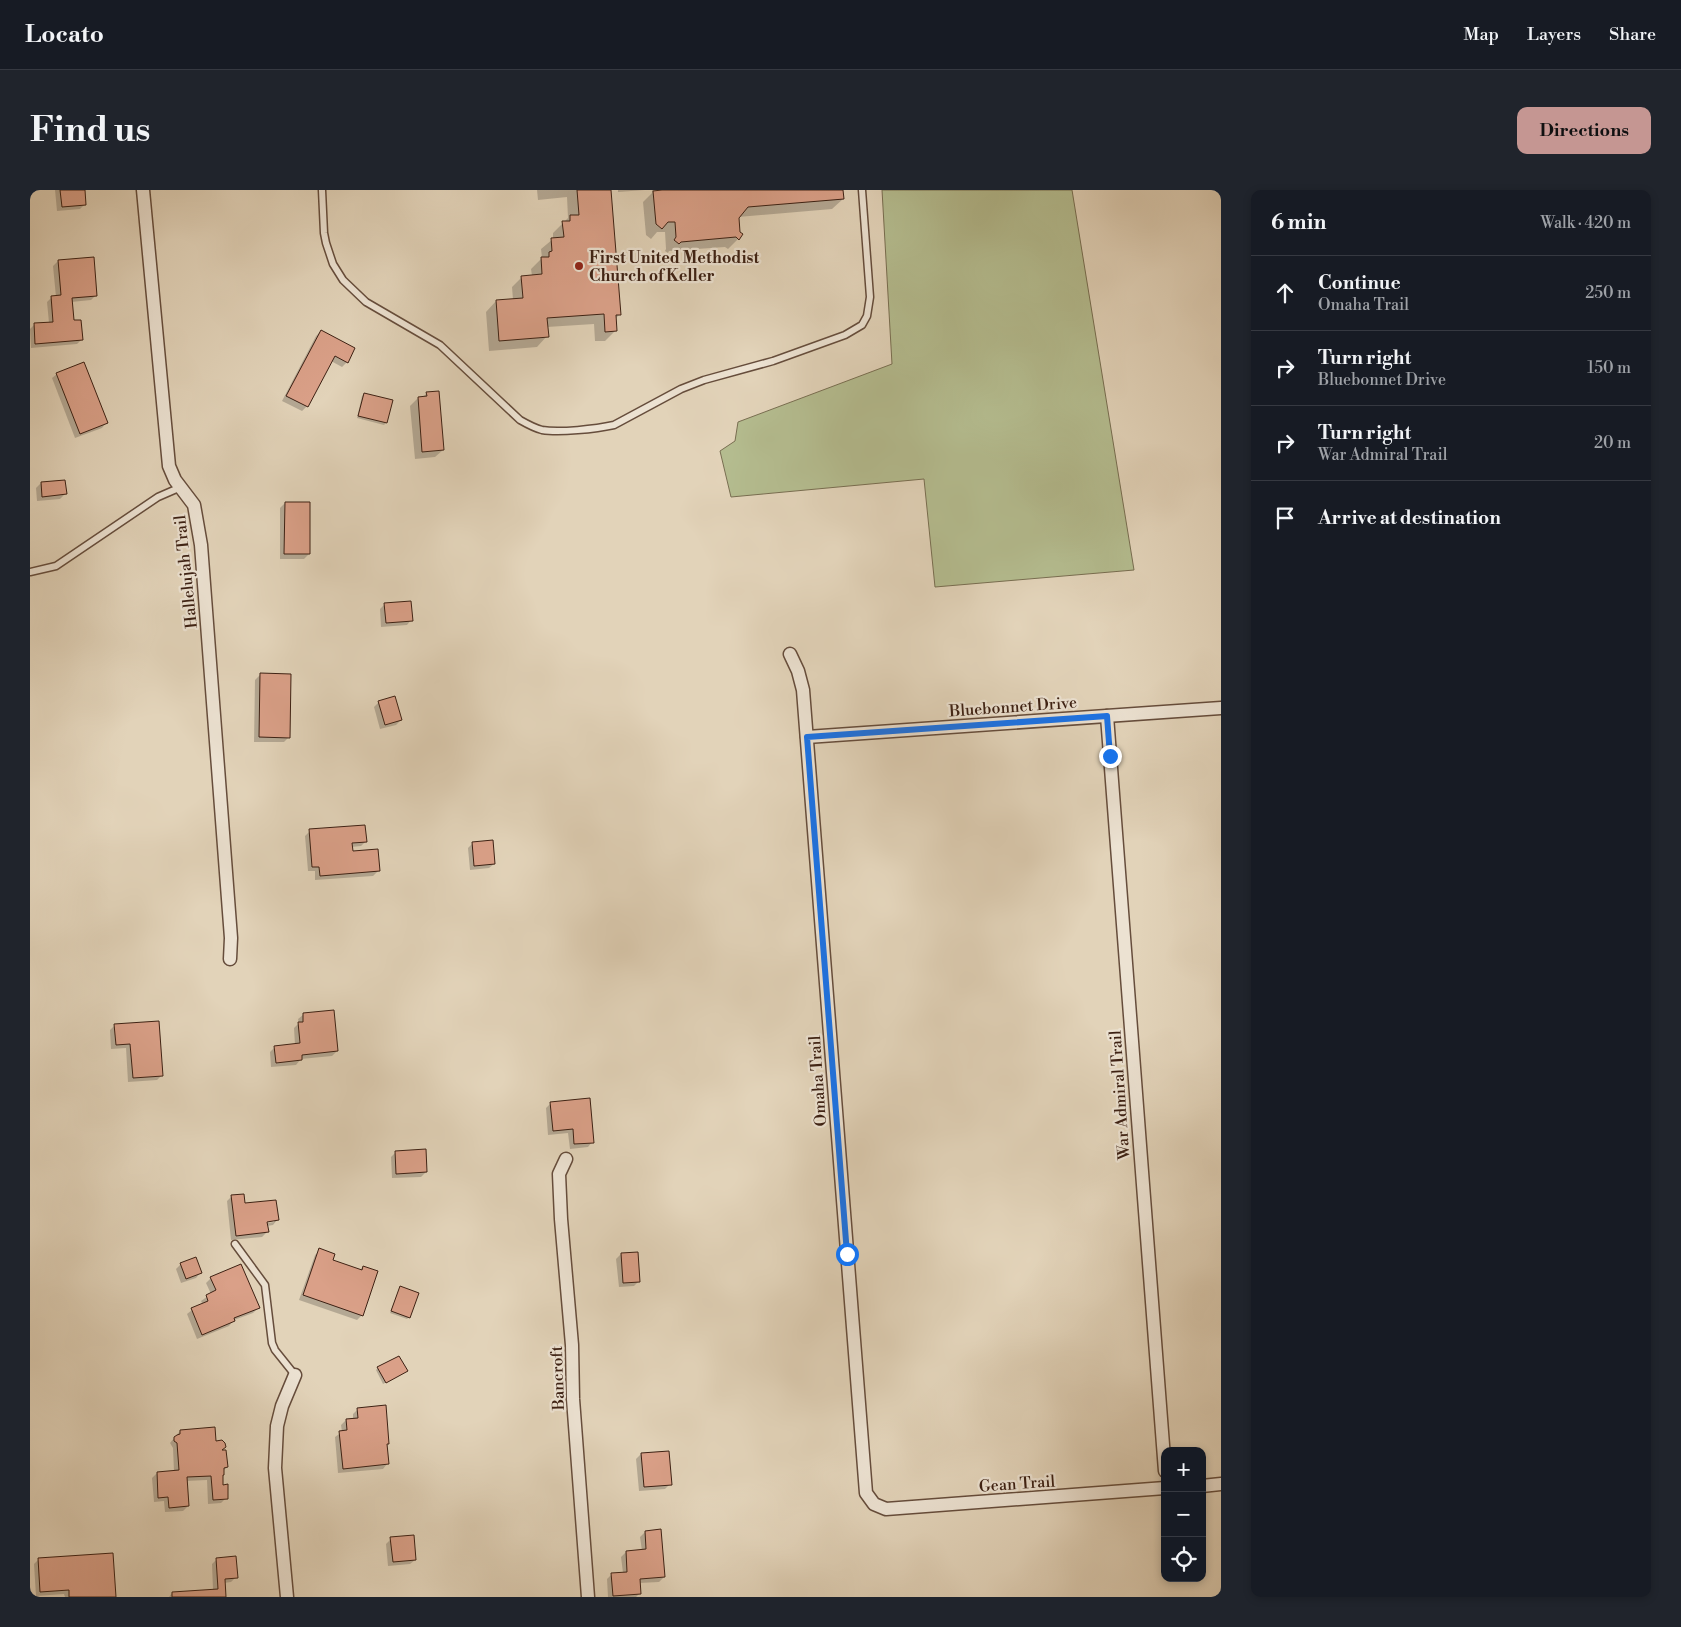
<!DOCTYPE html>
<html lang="en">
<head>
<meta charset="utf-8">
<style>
  body { margin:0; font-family:"Libre Bodoni",serif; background:#20242c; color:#f1f3f6 }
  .controls { position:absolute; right:15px; bottom:15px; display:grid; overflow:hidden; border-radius:10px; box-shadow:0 2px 8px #0003 }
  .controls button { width:45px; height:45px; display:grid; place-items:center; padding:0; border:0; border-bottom:1px solid #363941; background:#171b24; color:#f1f3f6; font:25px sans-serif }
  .stop { position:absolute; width:15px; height:15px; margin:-11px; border:4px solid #1a73e8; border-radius:50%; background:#fff }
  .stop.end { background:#1a73e8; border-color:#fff; box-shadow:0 1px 5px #0008 }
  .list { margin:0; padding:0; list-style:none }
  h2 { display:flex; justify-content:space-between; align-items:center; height:65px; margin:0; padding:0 20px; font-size:21px }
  h2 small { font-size:16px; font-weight:400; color:#9ea1a6 }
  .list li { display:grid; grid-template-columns:32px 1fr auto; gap:15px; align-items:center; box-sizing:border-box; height:75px; padding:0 20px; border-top:1px solid #363941 }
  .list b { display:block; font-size:19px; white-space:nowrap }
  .list p { margin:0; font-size:16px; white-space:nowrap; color:#9ea1a6 }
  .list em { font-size:16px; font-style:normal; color:#9ea1a6 }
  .icon { flex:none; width:28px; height:28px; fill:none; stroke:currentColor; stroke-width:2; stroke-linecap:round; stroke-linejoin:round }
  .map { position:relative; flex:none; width:1191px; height:1407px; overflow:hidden; border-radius:10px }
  header { display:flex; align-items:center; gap:30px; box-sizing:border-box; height:70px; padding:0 25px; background:#171b24; border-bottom:1px solid #363941 }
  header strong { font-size:24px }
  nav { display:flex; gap:28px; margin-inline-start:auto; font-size:18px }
  .intro { display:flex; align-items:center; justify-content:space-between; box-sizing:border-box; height:120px; padding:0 30px }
  h1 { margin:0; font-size:35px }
  .button { padding:12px 22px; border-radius:10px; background:#c59692; color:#111; font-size:18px; font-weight:700 }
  main { display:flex; gap:30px; padding:0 30px }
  aside { flex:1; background:#171b24; border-radius:10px; box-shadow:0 2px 8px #0003 }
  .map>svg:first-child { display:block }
  .green { fill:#b4bc8f; stroke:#786e51 }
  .shadow { fill:#0003; fill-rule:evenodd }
  .building { fill:#daa088; stroke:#3c2013 }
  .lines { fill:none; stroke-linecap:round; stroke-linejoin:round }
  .lane-casing { stroke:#664d3c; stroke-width:9 }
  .street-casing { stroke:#664d3c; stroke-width:15 }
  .lane { stroke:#ece2d2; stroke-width:6 }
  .street { stroke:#ece2d2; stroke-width:12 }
  .route { stroke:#1a73e8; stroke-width:6 }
  .poi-dot { fill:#8f2418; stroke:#ece2d2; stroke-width:2 }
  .labels { text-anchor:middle; stroke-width:4.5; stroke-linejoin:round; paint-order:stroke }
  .poi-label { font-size:16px; font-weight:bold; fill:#3c2013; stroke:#ece2d2; text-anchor:start }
  .street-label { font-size:16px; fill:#3c2013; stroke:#ece2d2 }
</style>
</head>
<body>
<header>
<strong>Locato</strong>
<nav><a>Map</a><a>Layers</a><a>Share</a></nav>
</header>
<div class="intro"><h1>Find us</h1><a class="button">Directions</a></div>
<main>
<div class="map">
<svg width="1191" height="1407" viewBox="0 0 1191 1407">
  <rect width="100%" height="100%" fill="#e2d3b9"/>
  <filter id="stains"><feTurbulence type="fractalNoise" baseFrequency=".004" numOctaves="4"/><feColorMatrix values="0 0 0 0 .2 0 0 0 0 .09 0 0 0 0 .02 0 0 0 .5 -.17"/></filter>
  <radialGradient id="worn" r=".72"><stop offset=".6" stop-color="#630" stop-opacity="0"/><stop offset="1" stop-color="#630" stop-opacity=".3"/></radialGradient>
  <polygon class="green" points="852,0 1042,0 1104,380 905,397 894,289 701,307 690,261 705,251 708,232 862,174"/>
  <g class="shadow">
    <polygon points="25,0 53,0 55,14 50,19 27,21"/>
    <polygon points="507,0 580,0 590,124 585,129 586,140 575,151 565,151 564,134 517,137 517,146 507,157 459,161 456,122 466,111 483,110 482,97 492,87 502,86 501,79 512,68 511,59 523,49 523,43 538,28 537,7 508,10"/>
    <polygon points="588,0 615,0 588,2"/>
    <polygon points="622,0 812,0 813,9 802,19 708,27 708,49 698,59 695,57 639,61 638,63 635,61 636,59 635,42 627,42 621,49 616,45 613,12 622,3"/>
    <polygon points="28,71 66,105 61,110 41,112 43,131 52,149 47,154 1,158 0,139 4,135 19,133 17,112 22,107 26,107 23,76"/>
    <polygon points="291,141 317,172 312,177 301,171 277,216 272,221 252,211 286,146"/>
    <polygon points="27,184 76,233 72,238 45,248 22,188"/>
    <polygon points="397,203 413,260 405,267 385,269 380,216 388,208 392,208"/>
    <polygon points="334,204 361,211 356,233 354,235 327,228 332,206"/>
    <polygon points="34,291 35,304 30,309 7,311 6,298 11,293"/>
    <polygon points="255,313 279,364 274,369 250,369 250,318"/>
    <polygon points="355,414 381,430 377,435 351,437 350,419"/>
    <polygon points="230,485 259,547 254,552 224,552 225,490"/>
    <polygon points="349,512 371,530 366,535 350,539 344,517"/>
    <polygon points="280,641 336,651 331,656 321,657 322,663 348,681 343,686 285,690 285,681 278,681 275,646"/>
    <polygon points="443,653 464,674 459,678 440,680 438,658"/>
    <polygon points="273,825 307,861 302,866 271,869 266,875 241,877 240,862 245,857 265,855 264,838 269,833 268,829"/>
    <polygon points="85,835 132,885 127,890 98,892 96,858 81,859 80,840"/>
    <polygon points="521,913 562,952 558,957 540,959 538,943 518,945 516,918"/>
    <polygon points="366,962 396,982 391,987 362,988 361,967"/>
    <path d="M202,1006L214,1014L247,1030L243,1035L237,1036V1042L232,1047L201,1050L197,1011ZM244,1030V1032L231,1034Z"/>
    <polygon points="290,1060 301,1071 330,1080 333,1077 332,1125 327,1130 269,1110 285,1065"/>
    <polygon points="607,1063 609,1091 604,1096 589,1097 586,1069 591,1064"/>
    <polygon points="151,1074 170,1083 166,1088 151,1093 146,1079"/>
    <polygon points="181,1088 228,1118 223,1123 204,1130 199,1136 167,1149 157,1124 162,1120 173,1115 171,1111 181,1104 176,1093"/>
    <polygon points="370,1097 379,1127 377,1129 360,1123"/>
    <polygon points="348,1178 374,1183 353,1194 346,1180"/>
    <polygon points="328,1219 358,1253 356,1256 357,1274 353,1279 308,1283 305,1247 312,1242 311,1235 316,1230 323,1229 323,1224"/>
    <polygon points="150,1241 185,1253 197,1277 193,1281 191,1286 192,1296 196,1308 191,1313 178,1314 177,1290 156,1291 158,1316 153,1321 135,1322 134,1311 124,1312 122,1288 127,1283 144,1282 143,1258 140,1253"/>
    <polygon points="611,1264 640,1294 635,1299 609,1301 606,1269"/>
    <polygon points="615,1342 634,1387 629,1392 609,1393 610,1403 606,1407 578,1407 577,1389 582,1384 593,1383 591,1367 596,1362 612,1361 610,1347"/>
    <polygon points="361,1349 385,1370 380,1374 358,1376 356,1354"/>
    <polygon points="187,1369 206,1387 201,1392 194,1393 195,1407 139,1407 142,1403 183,1400 182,1374"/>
    <polygon points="8,1370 85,1407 35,1407 34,1404 6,1406 4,1374"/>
  </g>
  <g class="building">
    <polygon points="30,0 55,0 56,15 32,17"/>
    <polygon points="547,0 581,0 591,125 586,125 587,141 575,142 574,124 517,128 519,147 469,151 466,110 493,108 491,86 512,84 511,67 519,67 519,62 522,61 521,48 534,47 532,31 540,31 540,25 549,25"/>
    <polygon points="632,0 813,0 814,9 718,17 709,28 710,42 713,44 709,50 706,47 651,52 649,54 644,50 646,47 645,32 638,32 632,39 626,34 623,1"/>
    <polygon points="64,67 67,106 42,108 44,130 51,130 53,150 5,154 4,133 23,132 21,106 31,105 28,70"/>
    <polygon points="291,140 325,158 318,173 305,166 278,217 256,206"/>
    <polygon points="54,172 78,233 50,244 26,183"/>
    <polygon points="409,201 414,260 392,262 388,207 397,206 396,202"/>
    <polygon points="334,203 363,210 357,233 328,226"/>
    <polygon points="35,290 37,304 12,307 11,292"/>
    <polygon points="255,312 280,312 280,364 254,364"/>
    <polygon points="381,411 383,431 356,433 354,413"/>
    <polygon points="230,483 261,484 260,548 229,547"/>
    <polygon points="365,506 372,530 355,535 348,511"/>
    <polygon points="335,635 337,652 322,653 323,661 348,659 350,681 290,686 289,677 282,677 279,639"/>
    <polygon points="463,650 465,674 444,676 442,652"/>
    <polygon points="304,820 308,861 272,865 272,870 246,873 244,856 270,853 268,832 273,832 273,823"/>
    <polygon points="129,831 133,886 103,888 100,854 86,855 84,834"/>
    <polygon points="560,908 564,953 544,954 543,939 523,941 520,912"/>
    <polygon points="396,959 397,982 366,984 365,961"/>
    <polygon points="214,1004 215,1013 246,1010 249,1030 237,1032 239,1042 206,1046 201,1005"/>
    <polygon points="289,1058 305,1064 303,1070 332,1080 333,1076 348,1081 333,1126 273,1105"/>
    <polygon points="608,1062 610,1092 593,1093 591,1063"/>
    <polygon points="166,1067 172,1083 156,1089 150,1073"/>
    <polygon points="211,1074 230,1118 204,1128 205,1131 172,1145 161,1118 178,1111 176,1105 186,1100 180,1087"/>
    <polygon points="370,1096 389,1103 380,1128 361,1121"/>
    <polygon points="369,1166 378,1181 356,1193 347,1177"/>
    <polygon points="356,1215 359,1254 357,1254 359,1274 313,1279 309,1241 317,1240 316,1229 328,1228 327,1218"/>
    <polygon points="185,1237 186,1251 192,1250 195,1253 196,1257 192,1260 196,1260 198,1277 194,1278 194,1285 193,1285 193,1295 198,1294 198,1309 183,1310 181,1286 157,1287 159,1316 139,1318 138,1307 128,1308 127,1282 149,1280 147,1253 144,1251 144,1247 147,1245 150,1244 150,1240"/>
    <polygon points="639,1261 642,1295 614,1297 611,1263"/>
    <polygon points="631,1339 635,1387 610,1389 611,1404 583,1406 581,1383 597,1382 596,1361 616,1359 615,1341"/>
    <polygon points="384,1345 386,1370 363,1372 360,1347"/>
    <polygon points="83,1363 86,1407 39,1407 39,1400 10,1402 8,1368"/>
    <polygon points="206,1366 208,1388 195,1389 196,1407 142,1407 142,1402 188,1399 186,1368"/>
  </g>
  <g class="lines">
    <g class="lane-casing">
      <g id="lane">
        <path d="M292,0L294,43L296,53L303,74L313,90L336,112L410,155L490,230C497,234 504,238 512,240C529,243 566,239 584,235L651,199L674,190L743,171L815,145L832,135L837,126L840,107L832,0"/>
        <polyline points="0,382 26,376 128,307 151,297"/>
        <polyline points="205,1054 235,1095 242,1153 245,1160 265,1185"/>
      </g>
    </g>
    <g class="street-casing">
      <g id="street">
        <polyline points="113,0 139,276 145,290 164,315 171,355 201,748 200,769"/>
        <polyline points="760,464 768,481 773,500 836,1303 844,1314 856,1319 1135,1298"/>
        <polyline points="1077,526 1135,1281"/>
        <polyline points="777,547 1191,518"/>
        <polyline points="536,969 529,984 531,1029 542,1155 543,1209 558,1407"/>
        <polyline points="1172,1296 1191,1294"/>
        <polyline points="257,1407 245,1278 247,1236 252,1216 265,1185"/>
      </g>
    </g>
    <use href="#lane" class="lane"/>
    <use href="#street" class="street"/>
  </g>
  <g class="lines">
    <polyline class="route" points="817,1064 777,547 1077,526 1080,566"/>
  </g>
  <circle class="poi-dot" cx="549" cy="76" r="5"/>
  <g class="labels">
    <g class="poi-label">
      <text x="559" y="73">First United Methodist<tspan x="559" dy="18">Church of Keller</tspan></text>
    </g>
    <g class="street-label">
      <text transform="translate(155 382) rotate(-96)" y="6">Hallelujah Trail</text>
      <text transform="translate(983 516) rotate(-4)" y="6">Bluebonnet Drive</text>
      <text transform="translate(787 891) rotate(-94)" y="6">Omaha Trail</text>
      <text transform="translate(1089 905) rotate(-94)" y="6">War Admiral Trail</text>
      <text transform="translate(527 1188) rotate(-92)" y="6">Bancroft</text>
      <text transform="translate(987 1293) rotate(-4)" y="6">Gean Trail</text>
    </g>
  </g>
  <rect width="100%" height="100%" filter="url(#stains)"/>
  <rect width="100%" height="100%" fill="url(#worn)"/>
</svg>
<div class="controls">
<button>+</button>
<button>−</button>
<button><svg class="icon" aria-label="locate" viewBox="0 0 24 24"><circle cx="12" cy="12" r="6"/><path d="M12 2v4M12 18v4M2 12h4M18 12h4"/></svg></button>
</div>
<div class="stop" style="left:817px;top:1064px"></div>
<div class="stop end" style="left:1080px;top:566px"></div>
</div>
<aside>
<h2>6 min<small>Walk · 420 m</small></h2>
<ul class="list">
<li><svg class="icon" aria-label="ahead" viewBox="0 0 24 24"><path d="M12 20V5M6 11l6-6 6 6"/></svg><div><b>Continue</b><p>Omaha Trail</p></div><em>250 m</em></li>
<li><svg class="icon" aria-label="right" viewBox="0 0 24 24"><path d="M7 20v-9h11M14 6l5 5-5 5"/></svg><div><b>Turn right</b><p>Bluebonnet Drive</p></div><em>150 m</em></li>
<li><svg class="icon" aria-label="right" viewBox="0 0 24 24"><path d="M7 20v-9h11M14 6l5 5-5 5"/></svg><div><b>Turn right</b><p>War Admiral Trail</p></div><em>20 m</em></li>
<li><svg class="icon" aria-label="arrive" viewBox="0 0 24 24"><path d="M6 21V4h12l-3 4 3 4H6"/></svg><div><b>Arrive at destination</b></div></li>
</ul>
</aside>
</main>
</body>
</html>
